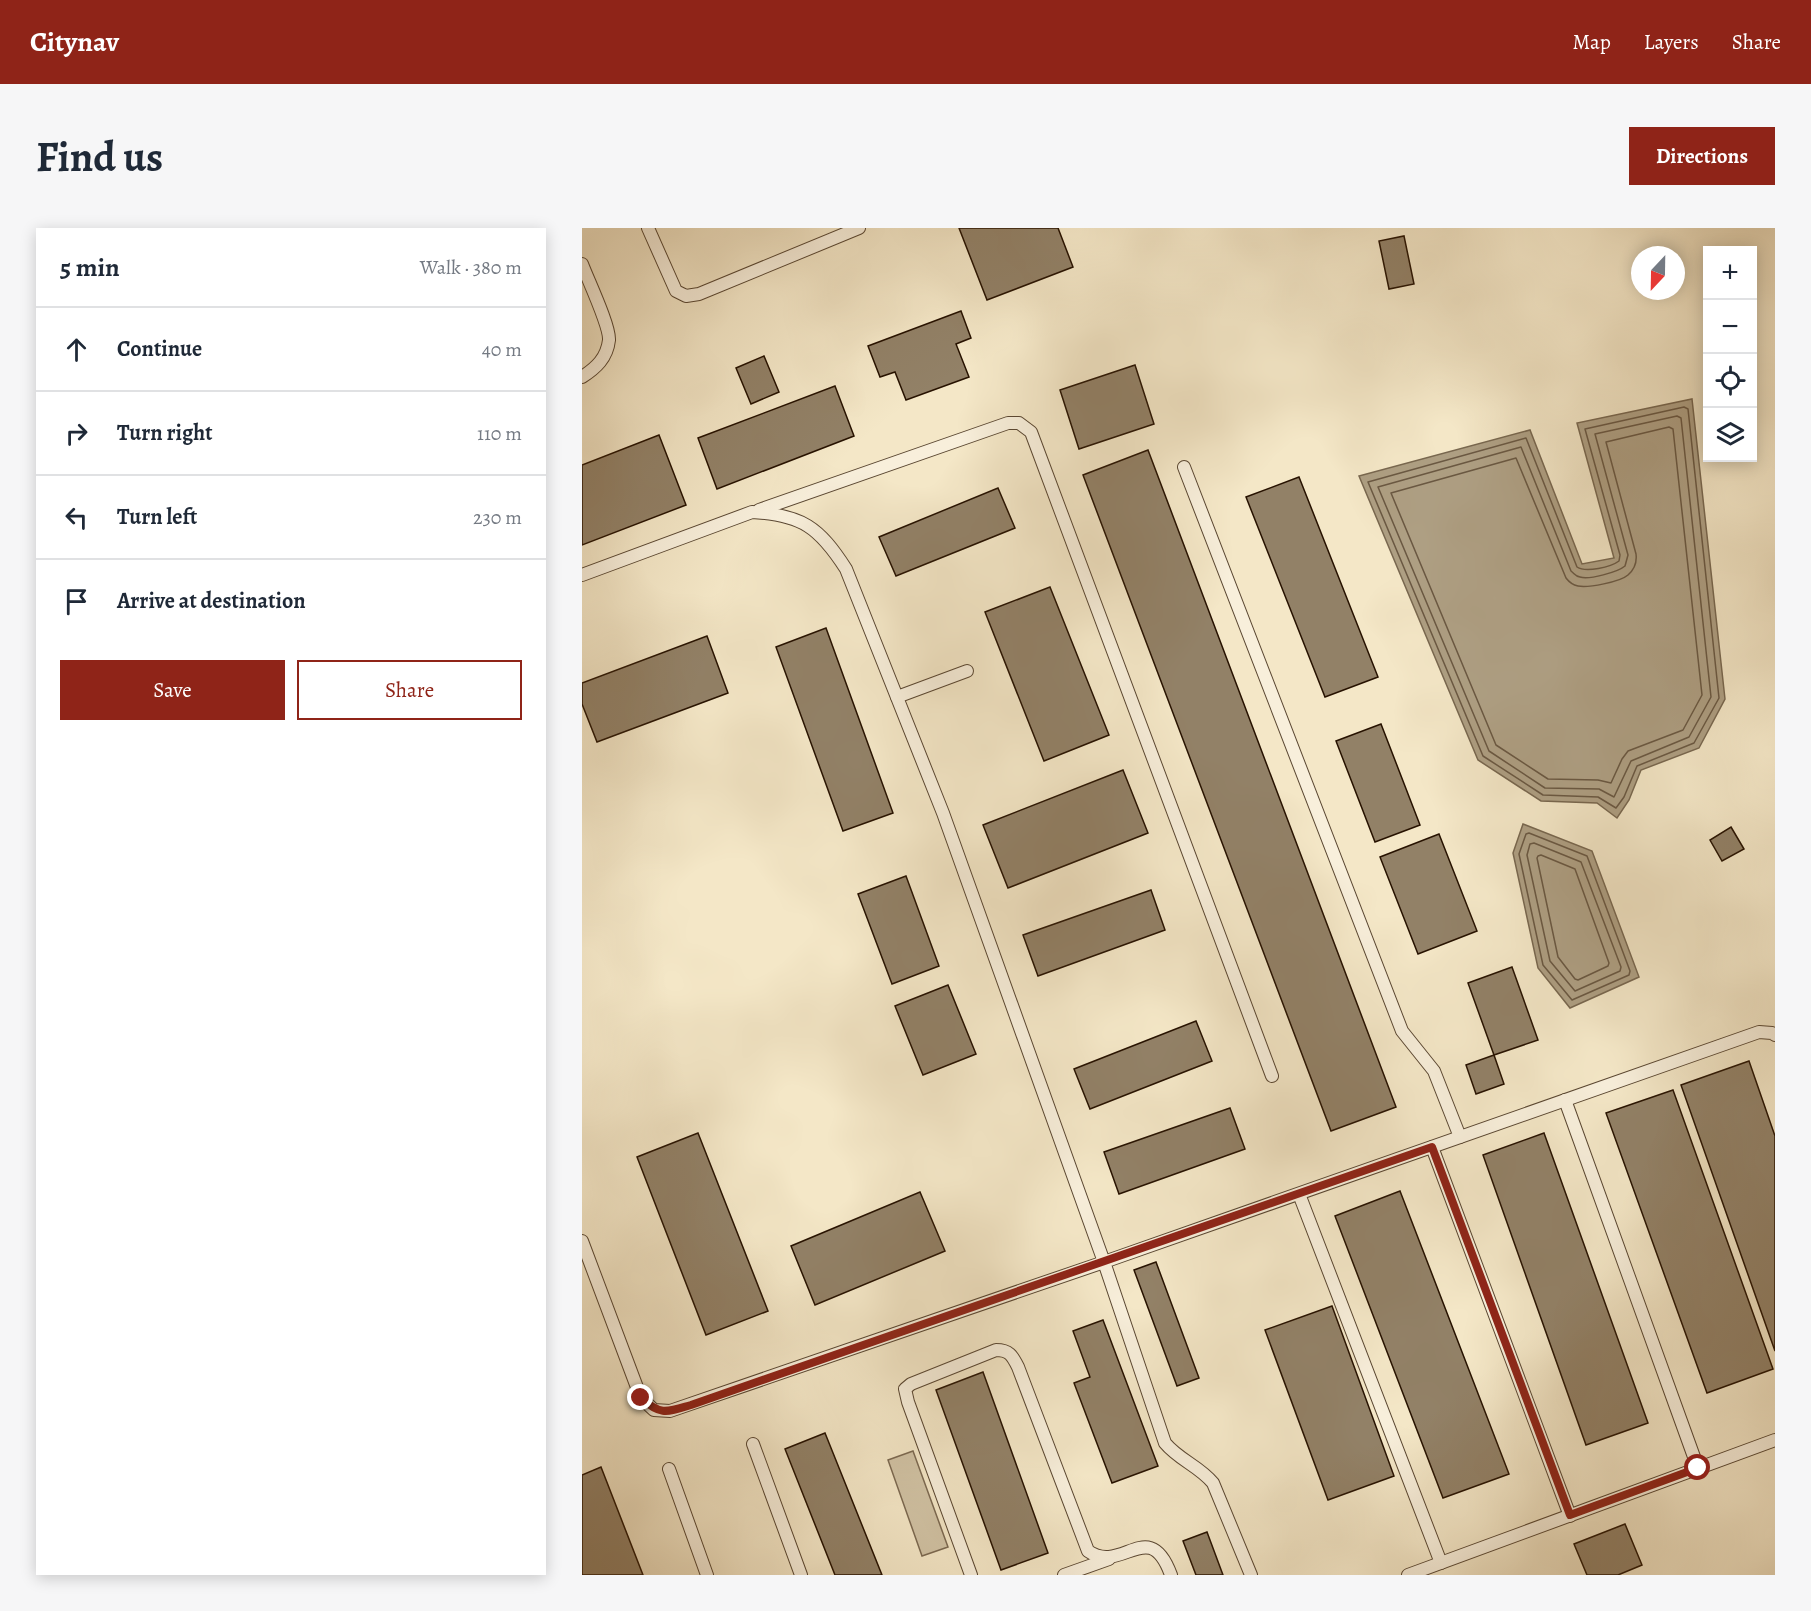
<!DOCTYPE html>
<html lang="en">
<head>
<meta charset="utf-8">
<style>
  body { margin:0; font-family:Alegreya,serif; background:#f6f6f7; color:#1f2937 }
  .controls { position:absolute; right:18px; top:18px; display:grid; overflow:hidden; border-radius:0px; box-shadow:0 3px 15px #0003 }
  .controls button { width:54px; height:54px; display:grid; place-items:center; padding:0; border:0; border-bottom:2px solid #e0e1e3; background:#fff; color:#1f2937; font:30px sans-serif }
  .compass { position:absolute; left:1049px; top:18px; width:54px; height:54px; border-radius:50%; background:#fff; box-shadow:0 3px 15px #0003; rotate:202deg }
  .stop { position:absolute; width:18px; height:18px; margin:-14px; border:4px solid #8f2418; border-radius:50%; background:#fff }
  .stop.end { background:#8f2418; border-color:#fff; box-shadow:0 2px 6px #0008 }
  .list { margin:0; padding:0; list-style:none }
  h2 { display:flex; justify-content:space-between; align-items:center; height:78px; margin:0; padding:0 24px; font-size:26px }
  h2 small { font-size:20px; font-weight:400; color:#747a83 }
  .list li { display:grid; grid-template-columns:39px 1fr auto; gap:18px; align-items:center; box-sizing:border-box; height:84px; padding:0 24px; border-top:2px solid #e0e1e3 }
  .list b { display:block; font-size:22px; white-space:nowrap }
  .list em { font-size:20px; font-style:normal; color:#747a83 }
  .actions { display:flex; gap:12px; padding:18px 24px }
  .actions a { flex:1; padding:14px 0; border:2px solid #8f2418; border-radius:0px; text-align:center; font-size:21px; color:#8f2418 }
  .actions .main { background:#8f2418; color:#fff }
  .icon { flex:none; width:33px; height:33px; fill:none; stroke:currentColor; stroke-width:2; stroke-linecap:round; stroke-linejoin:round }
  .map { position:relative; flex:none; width:1193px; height:1347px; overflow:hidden; border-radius:0px }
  header { display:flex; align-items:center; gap:36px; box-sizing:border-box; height:84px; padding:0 30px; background:#8f2418; color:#fff }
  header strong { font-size:28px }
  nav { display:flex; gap:33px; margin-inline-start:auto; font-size:21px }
  .intro { display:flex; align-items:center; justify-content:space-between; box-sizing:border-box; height:144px; padding:0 36px }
  h1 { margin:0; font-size:42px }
  .button { padding:15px 27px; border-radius:0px; background:#8f2418; color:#fff; font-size:21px; font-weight:700 }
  main { display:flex; gap:36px; padding:0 36px }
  aside { flex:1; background:#fff; border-radius:0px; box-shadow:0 3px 15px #0003 }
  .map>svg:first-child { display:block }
  .green { fill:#d1c3a5; stroke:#7c6a52; stroke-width:1.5 }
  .water { fill:#ae9f83; stroke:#78674f; stroke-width:1.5 }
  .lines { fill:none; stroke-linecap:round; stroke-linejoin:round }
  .shore { stroke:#6a5842; stroke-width:1.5 }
  .building { fill:#928167; stroke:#271200; stroke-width:1.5 }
  .lane-casing { stroke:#5a4732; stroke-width:14 }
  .lane { stroke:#f8efdb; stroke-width:12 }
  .route { stroke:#8f2418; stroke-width:8 }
</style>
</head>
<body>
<header>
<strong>Citynav</strong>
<nav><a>Map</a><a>Layers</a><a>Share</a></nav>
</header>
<div class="intro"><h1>Find us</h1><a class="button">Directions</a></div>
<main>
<aside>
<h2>5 min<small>Walk · 380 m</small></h2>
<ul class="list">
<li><svg class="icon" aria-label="ahead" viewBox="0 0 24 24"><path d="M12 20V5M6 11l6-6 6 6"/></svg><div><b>Continue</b></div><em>40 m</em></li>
<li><svg class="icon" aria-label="right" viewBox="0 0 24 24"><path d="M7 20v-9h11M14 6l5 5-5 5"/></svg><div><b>Turn right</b></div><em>110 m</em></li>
<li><svg class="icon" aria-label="left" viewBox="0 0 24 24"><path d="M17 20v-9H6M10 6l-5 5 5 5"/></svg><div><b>Turn left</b></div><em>230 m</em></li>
<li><svg class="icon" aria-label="arrive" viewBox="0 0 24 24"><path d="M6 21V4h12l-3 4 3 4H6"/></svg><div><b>Arrive at destination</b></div></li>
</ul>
<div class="actions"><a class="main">Save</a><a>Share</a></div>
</aside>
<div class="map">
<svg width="1193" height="1347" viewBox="0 0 1193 1347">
  <rect width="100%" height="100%" fill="#f4e7c7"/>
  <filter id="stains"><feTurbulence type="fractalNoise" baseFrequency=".00333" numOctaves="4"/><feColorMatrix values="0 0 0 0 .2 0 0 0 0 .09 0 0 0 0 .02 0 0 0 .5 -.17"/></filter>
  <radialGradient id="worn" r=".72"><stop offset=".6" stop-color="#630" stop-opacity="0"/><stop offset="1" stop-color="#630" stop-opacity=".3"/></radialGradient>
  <polygon class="green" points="331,1223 366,1319 340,1328 306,1232"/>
  <g class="water">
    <polygon points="1110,171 1143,471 1117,520 1059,542 1047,572 1035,590 1015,575 959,573 896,532 777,248 948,202 1000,336 1032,330 995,195"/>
    <polygon points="941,596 1010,623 1057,749 988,780 956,740 931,625"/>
  </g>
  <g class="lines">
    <g class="shore">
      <path d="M1102,179L1106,181L1137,470L1112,515L1055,538L1042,569L1034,580L1016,569L961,567L901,528L786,254L944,210L995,339C1004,345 1029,339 1037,333L1038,327L1003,201Z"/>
      <path d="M1095,188L1099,190L1129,469L1107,509L1049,533L1032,569L1017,561L963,560L907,523L796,259L939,219L989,343C993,346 993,348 998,349C1007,352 1036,344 1043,338L1046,327L1013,206Z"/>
      <path d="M1087,199L1091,201L1120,467L1101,502L1046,523L1040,531L1029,555L1016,552L966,551L914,517L809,265L934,230L984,350C987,354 991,357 996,358C1006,360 1038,354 1046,347C1053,341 1055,334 1054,326L1024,214Z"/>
      <polygon points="947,605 1005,628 1048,743 1047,747 990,772 961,737 937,626 944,606"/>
      <polygon points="952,615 999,634 1039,739 1038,743 993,763 968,733 945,627 948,616"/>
      <polygon points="959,627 993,641 1027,735 1026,738 996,752 993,751 976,729 955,630 956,628"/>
    </g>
  </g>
  <g class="building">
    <polygon points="377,0 476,0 491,39 405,72"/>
    <polygon points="822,8 832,56 807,61 797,13"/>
    <polygon points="379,83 389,110 374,116 387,149 324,172 313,144 298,149 286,118"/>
    <polygon points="182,128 197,164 169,176 154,140"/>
    <polygon points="553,137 572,196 497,221 478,162"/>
    <polygon points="253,158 272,208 135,261 116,210"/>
    <polygon points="77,207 104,277 0,317 0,237"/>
    <polygon points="566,222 814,879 749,903 501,247"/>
    <polygon points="717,249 796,449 743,469 664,269"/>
    <polygon points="416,260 433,300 314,348 297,309"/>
    <polygon points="468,359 527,507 462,533 403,384"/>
    <polygon points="244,400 311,585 261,603 194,419"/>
    <polygon points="125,408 146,465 15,514 0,476 0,455"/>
    <polygon points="799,496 838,597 793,614 754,513"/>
    <polygon points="541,542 566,605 426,660 401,597"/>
    <polygon points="1149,599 1162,621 1140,633 1128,612"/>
    <polygon points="857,606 895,703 836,726 798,629"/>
    <polygon points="324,648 357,738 310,756 276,666"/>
    <polygon points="569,662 583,702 456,748 441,707"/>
    <polygon points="930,739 956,812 912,827 886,755"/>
    <polygon points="366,757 394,826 341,847 313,778"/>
    <polygon points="614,793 630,833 508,881 492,841"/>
    <polygon points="912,827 922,856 894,866 884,837"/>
    <polygon points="1167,833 1193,908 1193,1123 1099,857"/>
    <polygon points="1091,862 1191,1141 1125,1165 1024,885"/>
    <polygon points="648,880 663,921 537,966 522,924"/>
    <polygon points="116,905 186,1083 124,1107 55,929"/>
    <polygon points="962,905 1066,1195 1004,1217 901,927"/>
    <polygon points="818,963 927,1246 861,1270 753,988"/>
    <polygon points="338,964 363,1023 233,1077 209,1018"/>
    <polygon points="574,1034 617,1150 595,1158 552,1042"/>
    <polygon points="750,1078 812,1248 746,1272 683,1102"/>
    <polygon points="521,1092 576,1238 530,1255 492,1155 508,1149 491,1103"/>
    <polygon points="401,1144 466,1325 419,1342 354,1162"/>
    <polygon points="243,1205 300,1347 253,1347 203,1221"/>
    <polygon points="19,1239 61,1347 0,1347 0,1247"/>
    <polygon points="1043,1296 1060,1337 1036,1347 1005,1347 992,1316"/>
    <polygon points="625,1304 641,1347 614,1347 601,1313"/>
  </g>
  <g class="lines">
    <g class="lane-casing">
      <g id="lane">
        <polyline points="66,0 94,63 104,68 117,66 277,0"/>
        <path d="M0,36C6,52 28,98 27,112C25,130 14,140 0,149"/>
        <polyline points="602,239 820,803 852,843 878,909"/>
        <polyline points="177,282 426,195 437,195 449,204 690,848"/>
        <path d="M0,347L170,284C220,287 237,299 264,341L361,585L522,1034L88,1183L72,1182L59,1170L0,1013"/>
        <polyline points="315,469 385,443"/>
        <polyline points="983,872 1116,1240"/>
        <polyline points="850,919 988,1288"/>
        <polyline points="717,966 859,1335"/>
        <polyline points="171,1216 219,1347"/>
        <polyline points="87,1241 125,1347"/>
        <path d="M389,1347L326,1174L323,1161L329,1156L414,1122C427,1122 430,1127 436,1139L506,1323C540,1347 567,1287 589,1347"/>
        <polyline points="482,1347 527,1331"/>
        <path d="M669,1347L631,1255C617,1238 597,1232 583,1215L522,1034L1177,804L1190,805L1193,807"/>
        <polyline points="826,1347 1193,1212"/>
      </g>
    </g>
    <use href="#lane" class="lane"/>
  </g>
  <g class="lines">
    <path class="route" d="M59,1170C79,1188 85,1184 109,1177L850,919L988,1287L1116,1240"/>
  </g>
  <rect width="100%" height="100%" filter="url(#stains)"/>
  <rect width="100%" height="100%" fill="url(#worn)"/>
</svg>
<div class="controls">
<button>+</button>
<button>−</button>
<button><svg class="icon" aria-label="locate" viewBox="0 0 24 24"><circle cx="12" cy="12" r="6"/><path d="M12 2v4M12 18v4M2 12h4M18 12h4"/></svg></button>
<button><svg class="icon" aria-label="layers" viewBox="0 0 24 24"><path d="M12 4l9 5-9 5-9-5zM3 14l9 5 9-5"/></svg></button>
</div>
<svg class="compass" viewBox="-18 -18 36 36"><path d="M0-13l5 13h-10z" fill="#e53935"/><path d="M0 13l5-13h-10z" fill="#747a83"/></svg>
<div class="stop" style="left:1116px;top:1240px"></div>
<div class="stop end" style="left:59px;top:1170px"></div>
</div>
</main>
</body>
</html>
